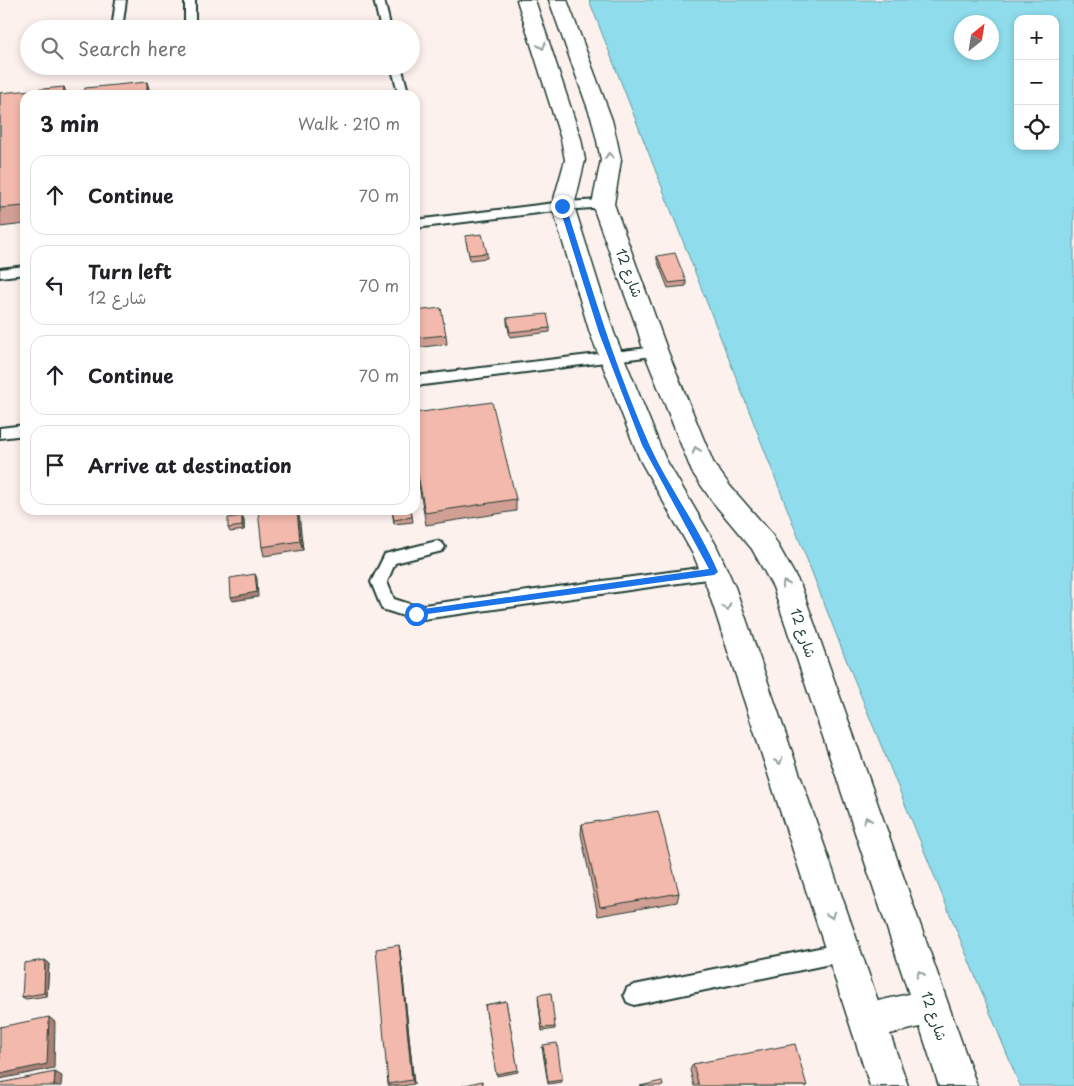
<!DOCTYPE html>
<html lang="en">
<head>
<meta charset="utf-8">
<style>
  body { margin:0; font-family:"Playpen Sans","Playpen Sans Arabic",sans-serif; background:#f6f6f6; color:#202124 }
  .controls { position:absolute; right:15px; top:15px; display:grid; overflow:hidden; border-radius:10px; box-shadow:0 2px 8px #0003 }
  .controls button { width:45px; height:45px; display:grid; place-items:center; padding:0; border:0; border-bottom:1px solid #e0e0e0; background:#fff; color:#202124; font:25px sans-serif }
  .compass { position:absolute; left:954px; top:15px; width:45px; height:45px; border-radius:50%; background:#fff; box-shadow:0 2px 8px #0003; rotate:30deg }
  .stop { position:absolute; width:15px; height:15px; margin:-11px; border:4px solid #1a73e8; border-radius:50%; background:#fff }
  .stop.end { background:#1a73e8; border-color:#fff; box-shadow:0 1px 5px #0008 }
  .list { margin:0; padding:0; list-style:none }
  h2 { display:flex; justify-content:space-between; align-items:center; height:65px; margin:0; padding:0 20px; font-size:21px }
  h2 small { font-size:16px; font-weight:400; color:#757577 }
  .list li { display:grid; grid-template-columns:32px 1fr auto; gap:15px; align-items:center; box-sizing:border-box; height:80px; margin:0 10px 10px; padding:0 10px; border:1px solid #e0e0e0; border-radius:15px }
  .list b { display:block; font-size:19px; white-space:nowrap }
  .list p { margin:0; font-size:16px; white-space:nowrap; color:#757577 }
  .list em { font-size:16px; font-style:normal; color:#757577 }
  .icon { flex:none; width:28px; height:28px; fill:none; stroke:currentColor; stroke-width:2; stroke-linecap:round; stroke-linejoin:round }
  .map { position:relative; flex:none; width:1074px; height:1086px; overflow:hidden }
  .search { position:absolute; background:#fff; box-shadow:0 2px 8px #0003; left:20px; top:20px; width:400px; height:55px; display:flex; align-items:center; gap:12px; box-sizing:border-box; padding:0 18px; border-radius:28px; color:#757577; font-size:19px }
  .panel { position:absolute; background:#fff; box-shadow:0 2px 8px #0003; left:20px; top:90px; width:400px; height:425px; border-radius:15px }
  .map>svg:first-child { display:block }
  .water { fill:#8edcec; stroke:#629ca2; fill-rule:evenodd }
  .lines { fill:none; stroke-linecap:round; stroke-linejoin:round }
  .lane-casing { stroke:#1f3d34; stroke-width:4 }
  .secondary-casing { stroke:#1f3d34; stroke-width:3 }
  .lane { fill:#fff; fill-rule:evenodd }
  .secondary { fill:#fff; fill-rule:evenodd }
  .wall { fill:#d19f94; stroke:#1f3d34 }
  .shaded-wall { fill:#aa8278; stroke:#1f3d34 }
  .building { fill:#f3b9ac; stroke:#1f3d34 }
  .oneway { stroke:#8f9e9a }
  .route { fill:#1a73e8 }
  .labels { text-anchor:middle; stroke-width:4.5; stroke-linejoin:round; paint-order:stroke }
  .street-label { font-size:14px; fill:#1f3d34; stroke:#fff }
</style>
</head>
<body>
<div class="map">
<svg width="1074" height="1086" viewBox="0 0 1074 1086">
  <rect width="100%" height="100%" fill="#fdf1ee"/>
  <filter id="ink" filterUnits="userSpaceOnUse"><feTurbulence type="fractalNoise" baseFrequency=".02" numOctaves="2"/><feDisplacementMap in="SourceGraphic" scale="10" xChannelSelector="R" yChannelSelector="G"/><feConvolveMatrix kernelMatrix="1 2 1 2 8 2 1 2 1" color-interpolation-filters="sRGB"/></filter>
  <g filter="url(#ink)">
    <path class="water" d="M589,0H1074V1086H1020L843,652ZM1018,19H1055V146H1018ZM962,22H992V52H962Z"/>
    <g class="lines">
      <g class="lane-casing">
        <g id="lane">
          <polygon points="116,0 126,0 122,29 112,29"/>
          <rect x="185" y="0" width="10" height="29"/>
          <polygon points="374,0 384,0 391,29 381,29"/>
          <polygon points="391,66 401,66 409,95 399,95"/>
          <polygon points="603,200 607,201 609,204 607,207 563,210 415,228 415,220 563,202"/>
          <polygon points="25,266 25,274 0,277 0,269"/>
          <polygon points="656,347 661,349 663,352 661,355 415,386 415,376"/>
          <polygon points="25,425 25,435 0,438 0,428"/>
          <polygon points="437,541 442,543 445,547 442,551 395,563 387,582 394,599 416,606 714,566 719,568 722,572 719,576 714,578 416,620 382,609 371,582 385,554"/>
          <polygon points="844,943 851,945 853,952 851,959 844,961 634,1005 627,1002 624,995 627,988 634,985"/>
        </g>
      </g>
      <g class="secondary-casing">
        <polygon id="secondary" points="517,0 535,0 581,139 585,160 574,206 614,333 665,458 716,545 735,587 878,1001 909,994 773,587 752,549 712,501 692,472 644,352 637,328 592,204 601,160 597,141 592,120 549,0 567,0 612,120 617,141 621,160 614,204 668,352 713,462 730,486 771,533 801,586 977,1086 939,1086 920,1027 890,1034 908,1086 870,1086 707,587 694,556 640,460 590,333 552,206 565,160 561,139"/>
      </g>
      <use href="#lane" class="lane"/>
      <use href="#secondary" class="secondary"/>
    </g>
    <g class="wall">
      <polygon points="0,93 25,95 25,224 0,227"/>
      <polygon points="465,236 487,253 487,258 470,260"/>
      <polygon points="657,256 686,281 686,286 668,288 657,260"/>
      <polygon points="415,311 446,335 447,344 415,348"/>
      <polygon points="507,318 550,328 550,332 510,337 507,323"/>
      <polygon points="415,413 516,499 516,511 426,525 415,462"/>
      <polygon points="264,510 297,510 303,550 264,556 262,547"/>
      <polygon points="392,510 411,510 413,522 394,524"/>
      <polygon points="242,516 244,521 244,530 230,532 228,528"/>
      <polygon points="582,824 679,893 677,902 598,916 581,834"/>
      <polygon points="400,950 414,1084 402,1086 389,1086 388,1084"/>
      <polygon points="49,963 47,996 26,999 22,997"/>
      <polygon points="538,998 555,1027 555,1029 542,1031"/>
      <polygon points="506,1001 518,1072 497,1076 485,1005"/>
      <polygon points="542,1047 562,1080 562,1082 548,1084"/>
      <polygon points="693,1064 807,1086 694,1086 690,1070"/>
    </g>
    <g class="shaded-wall">
      <polygon points="147,82 151,95 147,95"/>
      <polygon points="64,87 67,95 63,95"/>
      <polygon points="297,510 299,514 303,550 300,541"/>
      <polygon points="242,516 244,521 244,530 242,526"/>
      <polygon points="255,574 257,578 258,597 233,601 231,597"/>
      <polygon points="399,945 400,950 414,1084 412,1080"/>
      <polygon points="45,960 49,963 47,996 44,993"/>
      <polygon points="49,1017 55,1022 54,1068 0,1079 0,1074"/>
      <polygon points="55,1072 62,1076 61,1086 54,1086"/>
    </g>
    <g class="building">
      <polygon points="147,82 147,95 84,95 85,88"/>
      <polygon points="64,87 63,95 25,95 25,206 0,208 0,93"/>
      <polygon points="482,234 487,253 469,255 465,236"/>
      <polygon points="675,253 686,281 669,283 657,256"/>
      <polygon points="441,308 446,335 415,338 415,311"/>
      <polygon points="547,314 550,328 510,332 507,318"/>
      <polygon points="492,402 516,499 425,513 415,459 415,413"/>
      <polygon points="264,510 297,510 300,541 262,547 258,511"/>
      <polygon points="392,510 411,510 412,517 394,520"/>
      <polygon points="242,516 242,526 228,528 228,518"/>
      <polygon points="255,574 257,592 231,597 230,578"/>
      <polygon points="658,811 679,893 600,907 582,824"/>
      <polygon points="399,945 412,1080 388,1084 376,949"/>
      <polygon points="45,960 44,993 22,997 24,963"/>
      <polygon points="551,993 555,1027 542,1028 538,995"/>
      <polygon points="506,1001 518,1070 496,1074 485,1005"/>
      <polygon points="49,1017 47,1064 0,1074 0,1027"/>
      <polygon points="557,1043 562,1080 548,1082 543,1045"/>
      <polygon points="795,1044 807,1086 699,1086 693,1064"/>
      <polygon points="55,1072 54,1086 0,1086 0,1083"/>
      <polygon points="482,1081 483,1086 462,1086"/>
      <polygon points="662,1081 663,1086 640,1086"/>
    </g>
    <defs><path id="oneway-chevron" d="M-2-3.5L2.5 0L-2 3.5" fill="none" stroke-width="1.6" stroke-linecap="round" stroke-linejoin="round" transform="scale(1.25)"/></defs>
    <g class="oneway">
      <use href="#oneway-chevron" transform="translate(542 46) rotate(71)"/>
      <use href="#oneway-chevron" transform="translate(609 156) rotate(-95)"/>
      <use href="#oneway-chevron" transform="translate(696 450) rotate(-110)"/>
      <use href="#oneway-chevron" transform="translate(785 584) rotate(-115)"/>
      <use href="#oneway-chevron" transform="translate(727 607) rotate(71)"/>
      <use href="#oneway-chevron" transform="translate(779 761) rotate(71)"/>
      <use href="#oneway-chevron" transform="translate(867 820) rotate(-109)"/>
      <use href="#oneway-chevron" transform="translate(831 915) rotate(71)"/>
      <use href="#oneway-chevron" transform="translate(920 974) rotate(-109)"/>
    </g>
  </g>
  <path class="route" d="M562,204L566,206C591,286 615,367 649,444C669,488 699,527 718,572L714,575L413,616V611L416,610L709,569L642,445L599,333L559,206Z"/>
  <g class="labels">
    <g class="street-label">
      <text transform="translate(629 273) rotate(69)" y="5">شارع 12</text>
      <text transform="translate(803 633) rotate(71)" y="5">شارع 12</text>
      <text transform="translate(934 1016) rotate(71)" y="5">شارع 12</text>
    </g>
  </g>
</svg>
<div class="controls">
<button>+</button>
<button>−</button>
<button><svg class="icon" aria-label="locate" viewBox="0 0 24 24"><circle cx="12" cy="12" r="6"/><path d="M12 2v4M12 18v4M2 12h4M18 12h4"/></svg></button>
</div>
<svg class="compass" viewBox="-18 -18 36 36"><path d="M0-13l5 13h-10z" fill="#e53935"/><path d="M0 13l5-13h-10z" fill="#757577"/></svg>
<div class="stop" style="left:416px;top:614px"></div>
<div class="stop end" style="left:562px;top:206px"></div>
<div class="search"><svg class="icon" aria-label="search" viewBox="0 0 24 24"><circle cx="10" cy="10" r="6"/><path d="M15 15l6 6"/></svg>Search here</div>
<section class="panel">
<h2>3 min<small>Walk · 210 m</small></h2>
<ul class="list">
<li><svg class="icon" aria-label="ahead" viewBox="0 0 24 24"><path d="M12 20V5M6 11l6-6 6 6"/></svg><div><b>Continue</b></div><em>70 m</em></li>
<li><svg class="icon" aria-label="left" viewBox="0 0 24 24"><path d="M17 20v-9H6M10 6l-5 5 5 5"/></svg><div><b>Turn left</b><p>شارع 12</p></div><em>70 m</em></li>
<li><svg class="icon" aria-label="ahead" viewBox="0 0 24 24"><path d="M12 20V5M6 11l6-6 6 6"/></svg><div><b>Continue</b></div><em>70 m</em></li>
<li><svg class="icon" aria-label="arrive" viewBox="0 0 24 24"><path d="M6 21V4h12l-3 4 3 4H6"/></svg><div><b>Arrive at destination</b></div></li>
</ul>
</section>
</div>
</body>
</html>
